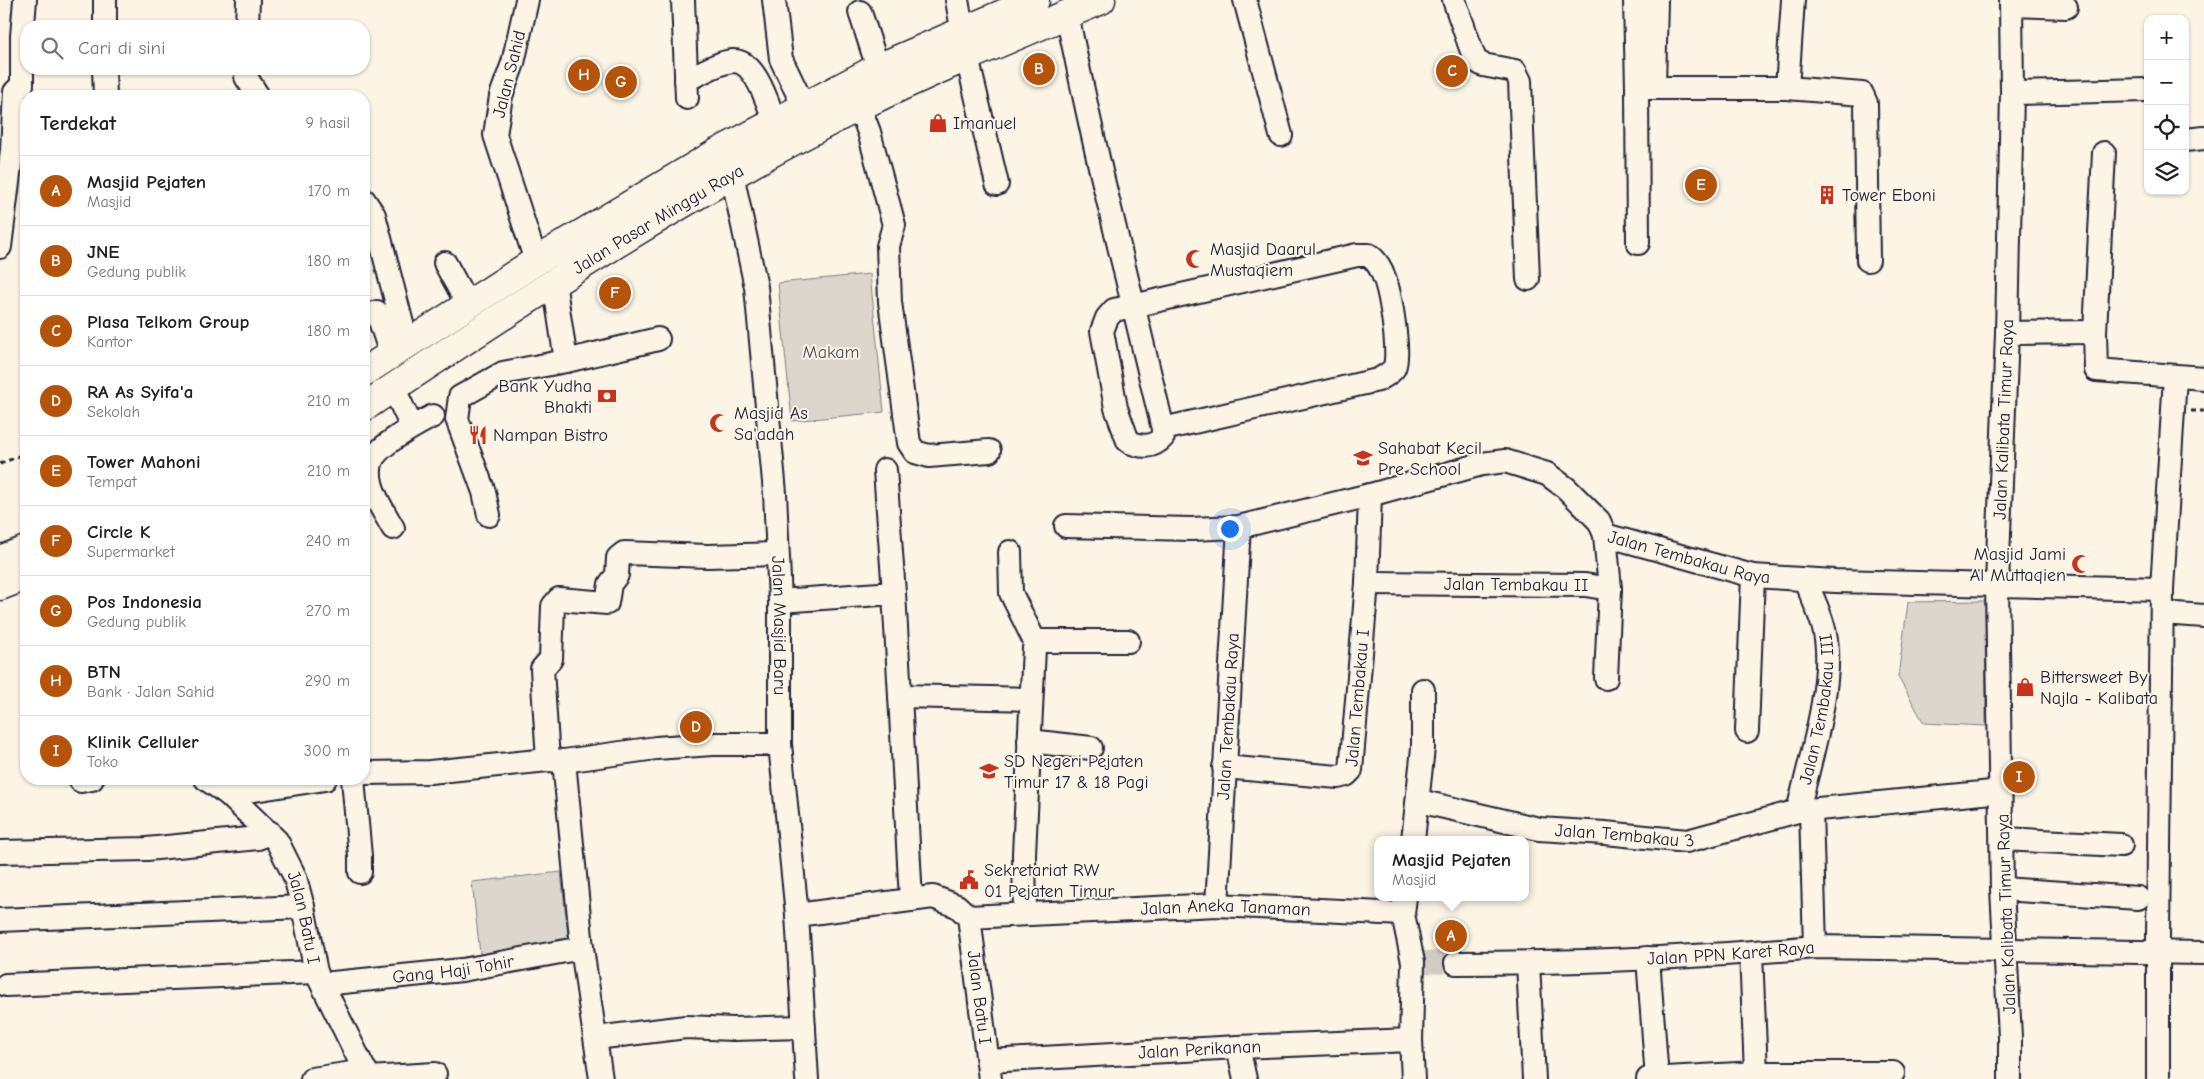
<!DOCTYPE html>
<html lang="id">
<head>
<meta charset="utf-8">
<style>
  body { margin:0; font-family:"Comic Neue",sans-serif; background:#f6f6f6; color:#202124 }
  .controls { position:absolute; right:15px; top:15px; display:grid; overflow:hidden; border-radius:10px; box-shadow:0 1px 4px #0004 }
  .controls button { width:45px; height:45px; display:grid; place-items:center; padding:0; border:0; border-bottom:1px solid #e0e0e0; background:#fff; color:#202124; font:25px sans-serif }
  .you { position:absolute; left:1229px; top:528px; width:18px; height:18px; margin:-12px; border:4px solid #fff; border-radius:50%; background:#1a73e8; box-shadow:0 0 0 8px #1a73e833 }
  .badge { display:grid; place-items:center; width:32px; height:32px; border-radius:50%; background:#b45309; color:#fff; font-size:16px; font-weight:700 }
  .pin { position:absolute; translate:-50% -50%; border:2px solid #fff; box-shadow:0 1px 5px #0006 }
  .popup { position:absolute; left:1374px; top:836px; width:155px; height:65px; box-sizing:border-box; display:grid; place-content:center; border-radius:10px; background:#fff; filter:drop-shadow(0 1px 4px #0005); font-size:16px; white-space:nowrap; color:#757577 }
  .popup b { font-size:19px; color:#202124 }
  .popup::after { content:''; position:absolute; left:50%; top:100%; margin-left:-10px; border:10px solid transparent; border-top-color:#fff }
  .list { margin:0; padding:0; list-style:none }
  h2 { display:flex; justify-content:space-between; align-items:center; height:65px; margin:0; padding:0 20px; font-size:21px }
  h2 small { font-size:16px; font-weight:400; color:#757577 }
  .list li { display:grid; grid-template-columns:32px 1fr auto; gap:15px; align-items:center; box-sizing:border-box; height:70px; padding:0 20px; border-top:1px solid #e0e0e0 }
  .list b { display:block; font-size:19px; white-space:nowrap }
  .list p { margin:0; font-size:16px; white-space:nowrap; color:#757577 }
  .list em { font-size:16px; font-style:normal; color:#757577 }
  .icon { flex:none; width:28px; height:28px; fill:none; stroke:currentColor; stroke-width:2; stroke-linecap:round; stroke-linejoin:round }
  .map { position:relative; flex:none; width:2204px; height:1079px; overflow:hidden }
  .search { position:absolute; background:#fff; box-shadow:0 1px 4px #0004; left:20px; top:20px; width:350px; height:55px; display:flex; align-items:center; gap:12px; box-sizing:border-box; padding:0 18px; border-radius:20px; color:#757577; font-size:19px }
  .panel { position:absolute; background:#fff; box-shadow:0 1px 4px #0004; left:20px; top:90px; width:350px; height:695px; border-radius:20px }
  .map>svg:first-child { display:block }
  .green { fill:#dcd6cc; stroke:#7f7c84 }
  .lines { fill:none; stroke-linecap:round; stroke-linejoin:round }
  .minor-tunnel { stroke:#d0cbc3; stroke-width:22; stroke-dasharray:22 11; stroke-linecap:butt }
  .minor-casing { stroke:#22223b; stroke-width:26 }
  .major-casing { stroke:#22223b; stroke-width:31 }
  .path { stroke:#22223b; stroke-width:3; stroke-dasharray:5 4; stroke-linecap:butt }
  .minor { stroke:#fcf5e5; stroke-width:22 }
  .major { stroke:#fcf5e5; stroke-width:28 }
  .labels { text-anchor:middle; stroke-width:4; stroke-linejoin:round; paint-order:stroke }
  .street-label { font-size:18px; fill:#22223b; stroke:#fcf5e5 }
  .poi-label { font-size:18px; fill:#22223b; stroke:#fcf5e5; text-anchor:start }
  .park-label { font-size:18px; fill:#504f5f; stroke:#fcf5e5 }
</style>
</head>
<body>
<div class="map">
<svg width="2204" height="1079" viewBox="0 0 2204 1079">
  <rect width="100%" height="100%" fill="#fcf5e5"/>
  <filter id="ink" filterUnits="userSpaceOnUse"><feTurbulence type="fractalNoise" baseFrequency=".02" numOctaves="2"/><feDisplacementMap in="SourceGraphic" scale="10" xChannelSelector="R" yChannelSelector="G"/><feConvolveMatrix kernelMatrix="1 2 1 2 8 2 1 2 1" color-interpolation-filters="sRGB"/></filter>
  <g filter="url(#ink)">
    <g class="green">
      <polygon points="870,274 884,412 792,421 778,283"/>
      <polygon points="1985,601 1986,726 1924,723 1898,677 1908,602"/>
      <polygon points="561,872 569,944 480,954 472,882"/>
    </g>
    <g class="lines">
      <polyline class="minor-tunnel" points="1423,962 1456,963"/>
      <g class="minor-casing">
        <g id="minor">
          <polyline points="527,0 513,63 501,96 495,135 536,261"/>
          <polyline points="683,0 687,98"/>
          <polyline points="774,0 781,59 804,107"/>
          <polyline points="957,0 967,57 997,184"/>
          <polyline points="1245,0 1281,135"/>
          <polyline points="1454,0 1475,60 1483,65 1515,71 1520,81 1528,279"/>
          <polyline points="1635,0 1637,88 1787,88 1862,94 1866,103 1868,260"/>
          <polyline points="2011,5 2066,7"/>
          <polyline points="860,12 878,68"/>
          <path d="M1067,15C1080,75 1092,136 1107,196C1125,274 1145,351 1163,429V437C1153,448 1141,448 1128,441L1116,408L1102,331L1107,318L1114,310L1133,306L1357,255H1369C1377,261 1381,268 1384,277C1390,291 1401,355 1394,368C1391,373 1383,377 1378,380L1163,429"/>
          <polyline points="105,26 105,0"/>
          <polyline points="247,26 248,0"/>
          <polyline points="104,69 105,96"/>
          <polyline points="246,69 246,77 258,96"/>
          <path d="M686,80C700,74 718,62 733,61C756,60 768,105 775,122"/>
          <polyline points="1637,88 1638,243"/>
          <polyline points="1654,88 1656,0"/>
          <polyline points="1787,88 1793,0"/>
          <polyline points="2012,93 2148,90"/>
          <polyline points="859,106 869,132 894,225 888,246 890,302 909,443 915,452 929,456 989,451"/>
          <polyline points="2185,140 2204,138"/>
          <polyline points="2104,153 2095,332 2096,370 2204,378"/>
          <path id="s1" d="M732,174L756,287L775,493L780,601V744L797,915L807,1079"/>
          <polyline points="364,200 374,215 407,343"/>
          <polyline points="0,247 12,150 15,92 22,85 22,36 25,0"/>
          <polyline points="445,263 468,305"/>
          <polyline points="554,282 566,361"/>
          <polyline points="377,312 391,354"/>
          <polyline points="2007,333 2095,332"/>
          <polyline points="393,387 412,427"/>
          <polyline points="885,470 894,593"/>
          <polyline points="489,515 484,492 457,419 460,397 503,373 566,361 658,339"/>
          <path id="s2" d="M1066,526L1191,529L1239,527L1370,495L1482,464L1505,461L1547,474L1566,488L1599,521L1605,535L1753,576L1835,581L2162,589"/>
          <path d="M393,528C383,510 365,485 371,463C376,446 418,424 433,416"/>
          <polyline points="1010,552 1011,593 1036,644"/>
          <path id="s3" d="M1367,583L1585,585L1610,589L1605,535"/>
          <polyline points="780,601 894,593 900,696 1030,699"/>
          <polyline points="2162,613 2204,616"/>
          <polyline points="1606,678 1610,589"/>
          <polyline points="900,696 911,900"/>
          <polyline points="1747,731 1753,576"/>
          <polyline points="1029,741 1091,748"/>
          <polyline points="548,760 542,669 551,659 553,606 559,599 607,603 610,584 617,575 618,558 624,553 708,556 777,554"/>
          <polyline points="564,761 582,948 601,1079"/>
          <path id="s4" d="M1224,767L1338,777L1346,775L1351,770L1367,583L1370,495"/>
          <polyline points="364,773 430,772 548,760 564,761 656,748 712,744 780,744"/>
          <path id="s5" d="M206,779L228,794L277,841L295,877L303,907L316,972L369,1079"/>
          <polyline points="353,779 360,856 360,872"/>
          <polyline points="81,781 92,779"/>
          <polyline points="228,794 325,779"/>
          <path id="s6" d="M1419,801L1539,829L1605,833L1687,841L1798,811L2002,791"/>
          <polyline points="1811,810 1815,947"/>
          <path id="s7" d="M1798,811C1809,764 1835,680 1825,634C1822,616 1812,597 1805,580"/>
          <polyline points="2003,839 2121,845"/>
          <polyline points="1413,840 1423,748 1423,690"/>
          <polyline points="0,852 147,849 258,838 269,832"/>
          <polyline points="2002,889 2138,898"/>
          <path id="s8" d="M1217,905L1239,527"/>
          <polyline points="1025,913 1024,854 1034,648 1040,641 1128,641"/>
          <path id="s9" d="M797,915L933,897L957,906L969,917L1217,905L1403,914"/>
          <path id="s10" d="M969,917L990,1079"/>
          <polyline points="0,920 303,907"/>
          <polyline points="1751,953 1756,1073"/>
          <polyline points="1648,958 1657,1079"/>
          <path id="s11" d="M1456,963C1576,963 1696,958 1815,947L2204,953"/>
          <polyline points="1528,963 1534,1079"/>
          <path id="s12" d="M323,984L462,970L582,948"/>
          <polyline points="6,985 316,972"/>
          <polyline points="596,1038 686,1027 733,1029 804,1027"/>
          <polyline points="1411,1040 1413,1079"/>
          <polyline points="1238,1047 1245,1079"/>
          <path id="s13" d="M988,1061L1238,1047L1411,1040L1413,962L1403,914L1405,897"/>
          <polyline points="369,1078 435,1074"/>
          <polyline points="312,1079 366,1071"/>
          <polyline points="1648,1079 1756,1073 1893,1073"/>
          <path id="s14" d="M2010,1079V1037L2002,889L1997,584L2007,333L2012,93L2011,0"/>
          <polyline points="2158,1079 2158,935 2162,589 2175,377"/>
        </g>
      </g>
      <g class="major-casing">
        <g id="major">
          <polyline points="364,372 536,261 717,153 878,68 1035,0"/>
          <path id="s15" d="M364,407C525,300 687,193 860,106C939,67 1021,34 1101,0"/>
          <polyline points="0,560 26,550"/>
          <polyline points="0,586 26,576"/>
        </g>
      </g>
      <g class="path">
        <polyline points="2191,411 2204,411"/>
        <polyline points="0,464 26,453"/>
      </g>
      <use href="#minor" class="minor"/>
      <use href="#major" class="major"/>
    </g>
  </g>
  <defs>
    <g id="shop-bare" transform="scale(1.5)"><path d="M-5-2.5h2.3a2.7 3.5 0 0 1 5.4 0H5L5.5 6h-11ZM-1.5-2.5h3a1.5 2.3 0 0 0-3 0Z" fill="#c8321e" stroke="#fcf5e5" stroke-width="2.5" paint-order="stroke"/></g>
    <g id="building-bare" transform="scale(1.5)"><path d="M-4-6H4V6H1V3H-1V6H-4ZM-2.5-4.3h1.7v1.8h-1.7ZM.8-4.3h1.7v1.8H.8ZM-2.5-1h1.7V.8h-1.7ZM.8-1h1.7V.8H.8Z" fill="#c8321e" stroke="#fcf5e5" stroke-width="2.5" paint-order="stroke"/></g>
    <g id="mosque-bare" transform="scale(1.5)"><path d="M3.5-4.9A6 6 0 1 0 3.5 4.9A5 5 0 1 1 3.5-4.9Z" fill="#c8321e" stroke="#fcf5e5" stroke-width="2.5" paint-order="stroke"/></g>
    <g id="bank-bare" transform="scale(1.5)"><path d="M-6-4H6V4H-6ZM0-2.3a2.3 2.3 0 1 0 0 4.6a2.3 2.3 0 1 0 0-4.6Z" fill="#c8321e" stroke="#fcf5e5" stroke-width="2.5" paint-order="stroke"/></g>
    <g id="restaurant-bare" transform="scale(1.5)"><path d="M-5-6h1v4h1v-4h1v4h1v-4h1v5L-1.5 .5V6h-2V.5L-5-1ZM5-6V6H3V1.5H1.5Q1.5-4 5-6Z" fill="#c8321e" stroke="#fcf5e5" stroke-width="2.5" paint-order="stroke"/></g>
    <g id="school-bare" transform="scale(1.5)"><path d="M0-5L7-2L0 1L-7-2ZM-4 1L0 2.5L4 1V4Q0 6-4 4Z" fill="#c8321e" stroke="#fcf5e5" stroke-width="2.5" paint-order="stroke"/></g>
    <g id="civic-bare" transform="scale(1.5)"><path d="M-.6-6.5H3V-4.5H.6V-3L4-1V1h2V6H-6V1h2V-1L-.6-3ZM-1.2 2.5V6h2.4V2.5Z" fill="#c8321e" stroke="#fcf5e5" stroke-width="2.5" paint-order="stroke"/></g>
  </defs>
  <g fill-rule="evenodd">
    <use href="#shop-bare" x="938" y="123"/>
    <use href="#building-bare" x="1827" y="195"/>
    <use href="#mosque-bare" x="1195" y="259"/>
    <use href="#bank-bare" x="607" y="396"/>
    <use href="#mosque-bare" x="719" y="423"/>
    <use href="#restaurant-bare" x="478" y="435"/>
    <use href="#school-bare" x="1363" y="458"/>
    <use href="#mosque-bare" x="2081" y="564"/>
    <use href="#shop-bare" x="2025" y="687"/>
    <use href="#school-bare" x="989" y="771"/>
    <use href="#civic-bare" x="969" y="880"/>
  </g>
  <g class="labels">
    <g class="street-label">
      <text transform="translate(509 74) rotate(-76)" y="6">Jalan Sahid</text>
      <text dy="6" stroke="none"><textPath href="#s15" startOffset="349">Jalan Pasar Minggu Raya</textPath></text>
      <text dy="6" stroke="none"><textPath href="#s14" startOffset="660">Jalan Kalibata Timur Raya</textPath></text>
      <text dy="6" stroke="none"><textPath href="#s2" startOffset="664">Jalan Tembakau Raya</textPath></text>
      <text dy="6" stroke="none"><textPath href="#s3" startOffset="149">Jalan Tembakau II</textPath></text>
      <text dy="6" stroke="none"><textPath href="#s1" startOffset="455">Jalan Masjid Baru</textPath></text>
      <text dy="6" stroke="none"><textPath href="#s4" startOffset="202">Jalan Tembakau I</textPath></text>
      <text dy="6" stroke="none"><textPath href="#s7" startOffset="104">Jalan Tembakau III</textPath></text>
      <text dy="6" stroke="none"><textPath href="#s8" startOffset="189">Jalan Tembakau Raya</textPath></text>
      <text dy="6" stroke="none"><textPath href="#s6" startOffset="209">Jalan Tembakau 3</textPath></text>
      <text dy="6" stroke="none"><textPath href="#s9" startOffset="436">Jalan Aneka Tanaman</textPath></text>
      <text transform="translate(2006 914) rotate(-92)" y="6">Jalan Kalibata Timur Raya</text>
      <text dy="6" stroke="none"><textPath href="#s5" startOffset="176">Jalan Batu I</textPath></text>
      <text dy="6" stroke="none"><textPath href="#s11" startOffset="275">Jalan PPN Karet Raya</textPath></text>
      <text dy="6" stroke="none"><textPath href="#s12" startOffset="131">Gang Haji Tohir</textPath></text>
      <text dy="6" stroke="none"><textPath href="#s10" startOffset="81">Jalan Batu I</textPath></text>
      <text dy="6" stroke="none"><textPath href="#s13" startOffset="212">Jalan Perikanan</textPath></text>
    </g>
    <g class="poi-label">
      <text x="953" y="129">Imanuel</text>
      <text x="1842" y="201">Tower Eboni</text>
      <text x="1210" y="255">Masjid Daarul<tspan x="1210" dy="21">Mustaqiem</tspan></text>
      <text x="592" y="392" text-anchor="end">Bank Yudha<tspan x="592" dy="21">Bhakti</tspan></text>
      <text x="734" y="419">Masjid As<tspan x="734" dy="21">Sa'adah</tspan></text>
      <text x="493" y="441">Nampan Bistro</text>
      <text x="1378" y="454">Sahabat Kecil<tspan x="1378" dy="21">Pre School</tspan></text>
      <text x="2066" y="560" text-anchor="end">Masjid Jami<tspan x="2066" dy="21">Al Muttaqien</tspan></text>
      <text x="2040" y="683">Bittersweet By<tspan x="2040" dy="21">Najla - Kalibata</tspan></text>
      <text x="1004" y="767">SD Negeri Pejaten<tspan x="1004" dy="21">Timur 17 &amp; 18 Pagi</tspan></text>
      <text x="984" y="876">Sekretariat RW<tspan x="984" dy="21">01 Pejaten Timur</tspan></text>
    </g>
    <g class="park-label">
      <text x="831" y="358">Makam</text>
    </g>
  </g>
</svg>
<div class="controls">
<button>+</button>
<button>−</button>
<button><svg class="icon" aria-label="locate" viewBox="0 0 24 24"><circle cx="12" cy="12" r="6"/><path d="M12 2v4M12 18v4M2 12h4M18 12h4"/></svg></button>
<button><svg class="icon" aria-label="layers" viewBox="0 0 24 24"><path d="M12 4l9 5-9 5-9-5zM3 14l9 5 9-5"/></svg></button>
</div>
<div class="you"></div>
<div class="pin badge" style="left:1451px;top:936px">A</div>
<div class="popup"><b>Masjid Pejaten</b>Masjid</div>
<div class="pin badge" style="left:1039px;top:69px">B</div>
<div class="pin badge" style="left:1452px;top:71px">C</div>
<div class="pin badge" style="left:696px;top:727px">D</div>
<div class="pin badge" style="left:1701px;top:185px">E</div>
<div class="pin badge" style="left:615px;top:293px">F</div>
<div class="pin badge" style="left:621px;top:82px">G</div>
<div class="pin badge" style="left:584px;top:75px">H</div>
<div class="pin badge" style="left:2019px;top:777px">I</div>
<div class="search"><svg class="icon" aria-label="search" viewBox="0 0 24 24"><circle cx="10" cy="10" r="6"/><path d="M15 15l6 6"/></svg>Cari di sini</div>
<section class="panel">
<h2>Terdekat<small>9 hasil</small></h2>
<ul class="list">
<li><span class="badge">A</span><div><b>Masjid Pejaten</b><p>Masjid</p></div><em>170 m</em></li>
<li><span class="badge">B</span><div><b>JNE</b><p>Gedung publik</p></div><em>180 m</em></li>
<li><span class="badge">C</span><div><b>Plasa Telkom Group</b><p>Kantor</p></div><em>180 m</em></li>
<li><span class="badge">D</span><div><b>RA As Syifa'a</b><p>Sekolah</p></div><em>210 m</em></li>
<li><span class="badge">E</span><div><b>Tower Mahoni</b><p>Tempat</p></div><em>210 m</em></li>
<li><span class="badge">F</span><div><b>Circle K</b><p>Supermarket</p></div><em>240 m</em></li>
<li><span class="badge">G</span><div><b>Pos Indonesia</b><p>Gedung publik</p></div><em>270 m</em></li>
<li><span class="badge">H</span><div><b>BTN</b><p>Bank · Jalan Sahid</p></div><em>290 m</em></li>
<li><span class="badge">I</span><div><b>Klinik Celluler</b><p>Toko</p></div><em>300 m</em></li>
</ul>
</section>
</div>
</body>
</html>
